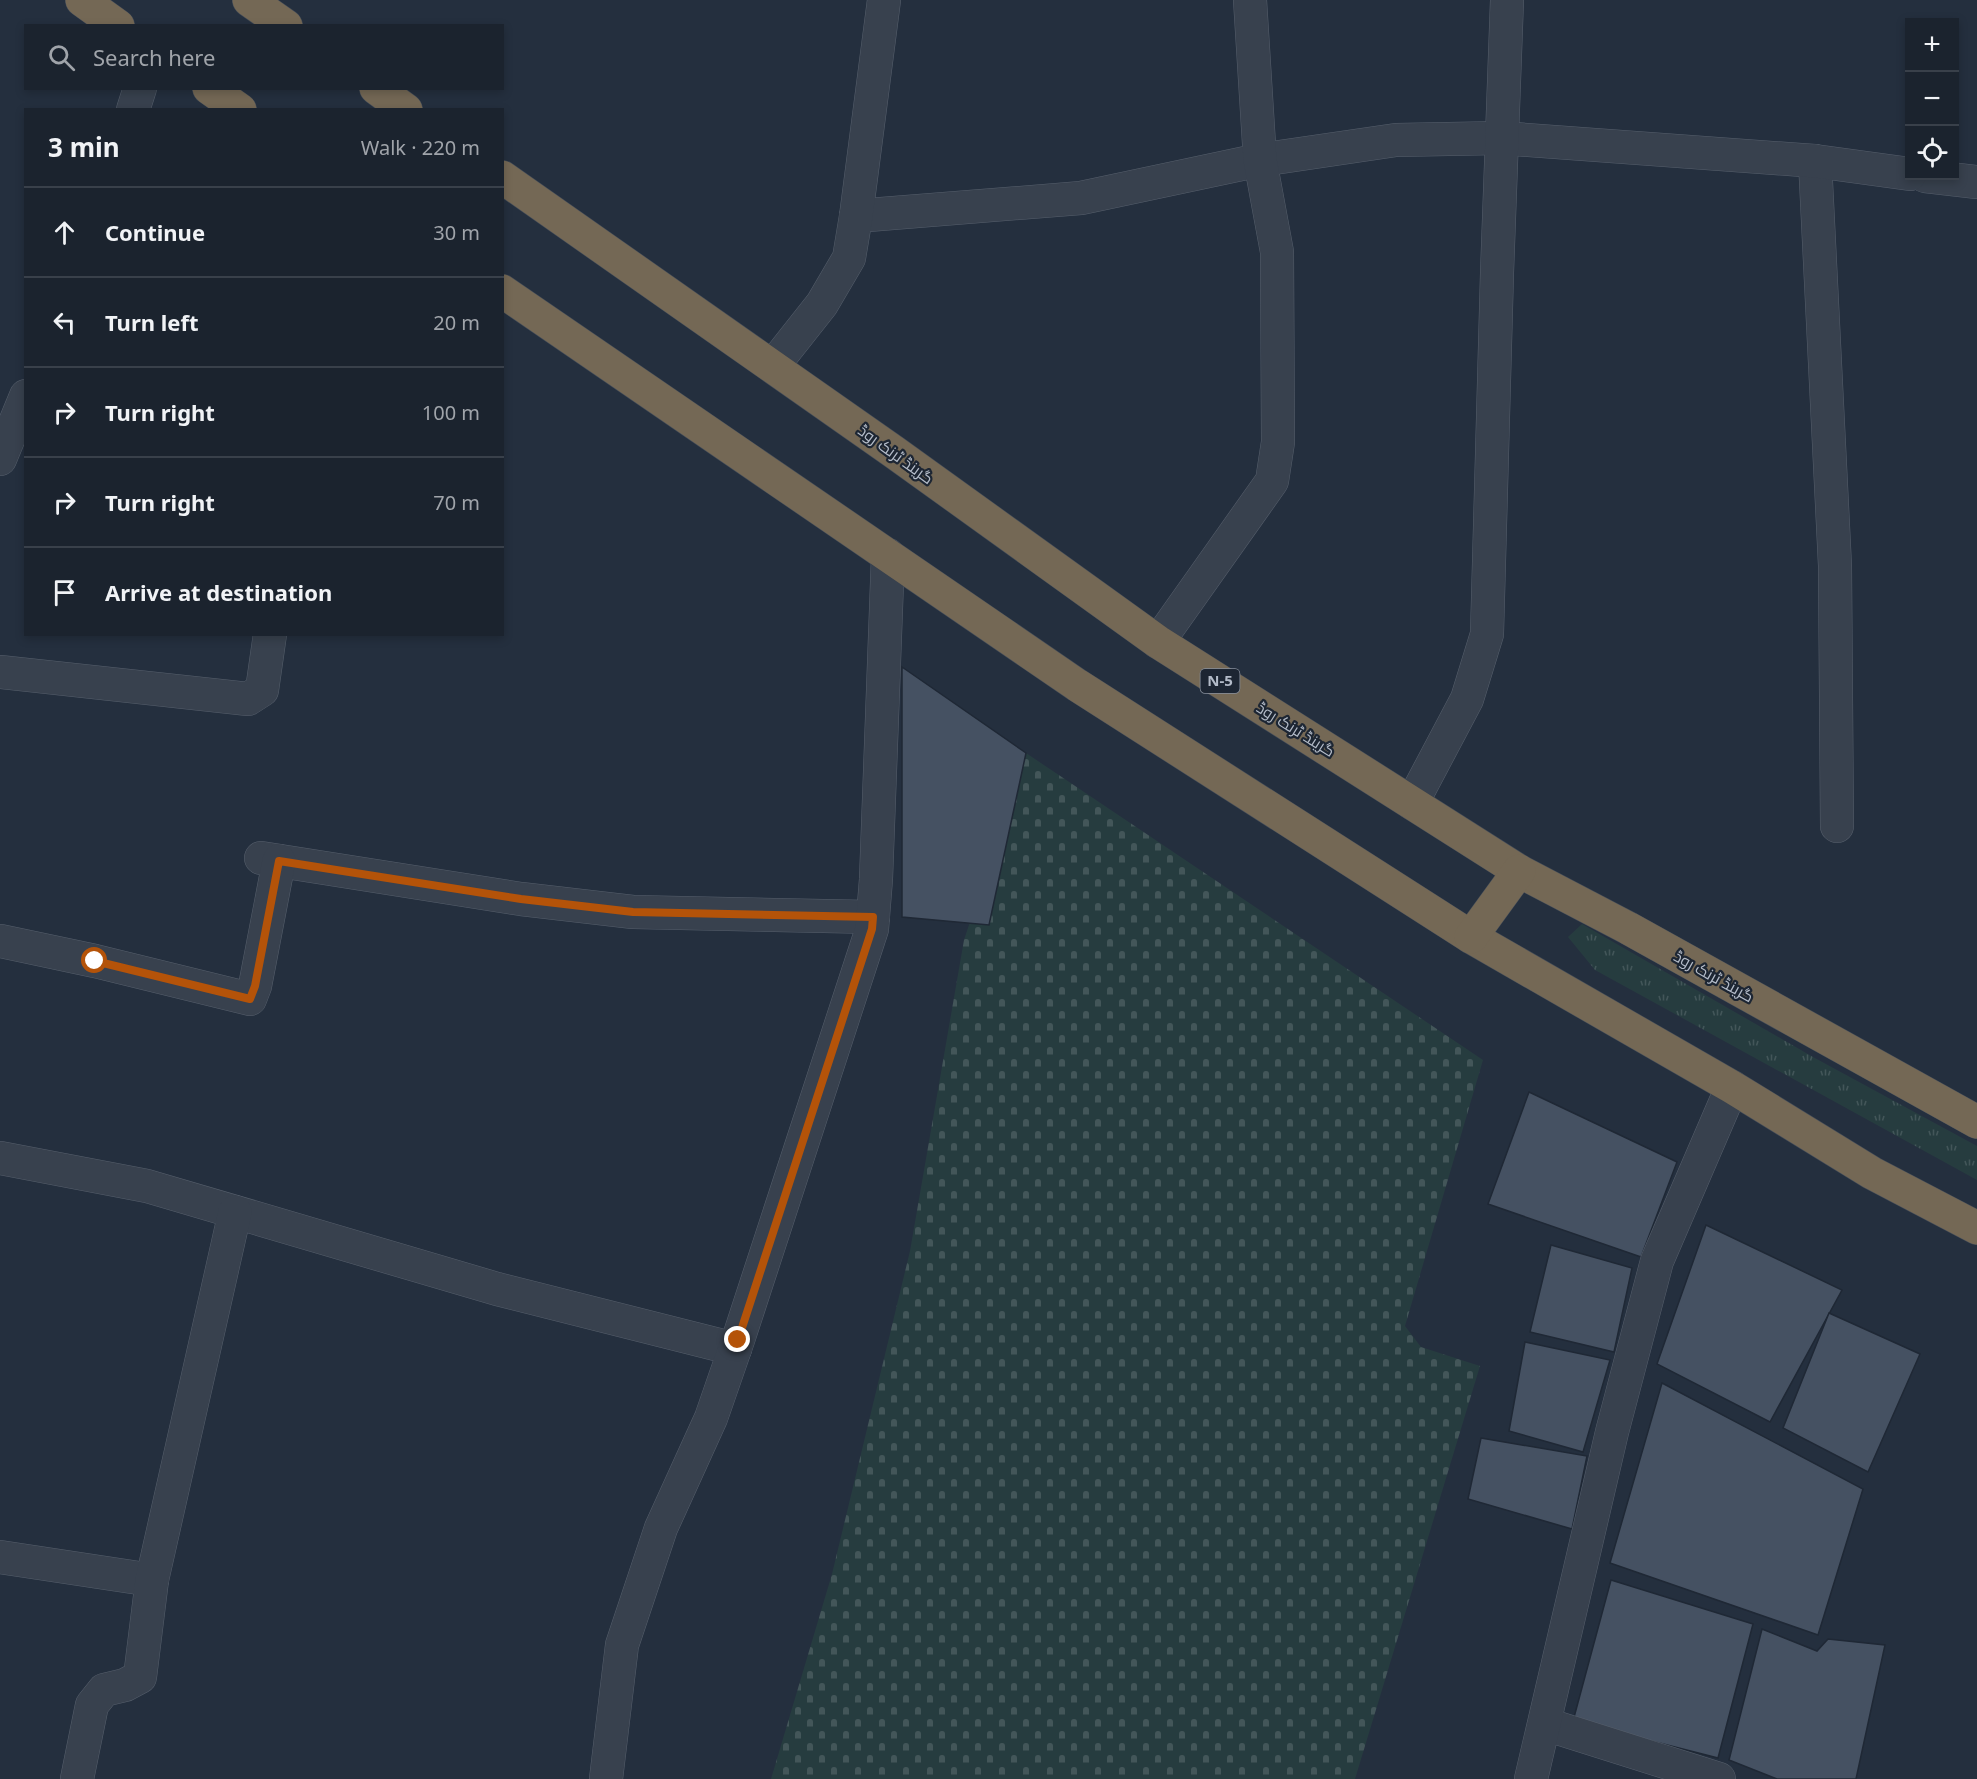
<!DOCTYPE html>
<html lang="en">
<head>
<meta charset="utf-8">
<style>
  body { margin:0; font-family:"Noto Sans",Cairo,sans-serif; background:#282f3a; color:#f1f3f6 }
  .controls { position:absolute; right:18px; top:18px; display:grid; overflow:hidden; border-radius:0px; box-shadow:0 3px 9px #0003 }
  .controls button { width:54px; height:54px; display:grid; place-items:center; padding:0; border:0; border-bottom:2px solid #39404a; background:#1b232e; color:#f1f3f6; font:30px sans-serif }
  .stop { position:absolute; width:18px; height:18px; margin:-14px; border:4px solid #b45309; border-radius:50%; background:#fff }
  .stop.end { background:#b45309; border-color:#fff; box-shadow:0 2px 6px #0008 }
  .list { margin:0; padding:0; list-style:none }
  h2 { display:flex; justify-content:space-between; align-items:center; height:78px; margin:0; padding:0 24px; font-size:26px }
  h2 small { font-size:20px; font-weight:400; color:#a0a4aa }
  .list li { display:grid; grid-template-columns:39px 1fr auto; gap:18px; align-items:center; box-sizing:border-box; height:90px; padding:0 24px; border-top:2px solid #39404a }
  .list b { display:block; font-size:22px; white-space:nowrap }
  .list em { font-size:20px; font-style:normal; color:#a0a4aa }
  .icon { flex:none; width:33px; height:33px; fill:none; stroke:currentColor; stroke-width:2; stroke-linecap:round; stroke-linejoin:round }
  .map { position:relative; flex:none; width:1977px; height:1779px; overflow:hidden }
  .search { position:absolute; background:#1b232e; box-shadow:0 3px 9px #0003; left:24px; top:24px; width:480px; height:66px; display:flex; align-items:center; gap:15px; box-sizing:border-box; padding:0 21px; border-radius:0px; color:#a0a4aa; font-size:22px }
  .panel { position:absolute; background:#1b232e; box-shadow:0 3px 9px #0003; left:24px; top:108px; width:480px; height:528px; border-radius:0px }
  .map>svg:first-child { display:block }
  .grass { fill:url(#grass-tufts) }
  .cemetery { fill:url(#cemetery-stones) }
  .building { fill:#455162; stroke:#1f2835; stroke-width:1.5 }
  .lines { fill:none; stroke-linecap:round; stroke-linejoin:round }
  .minor-casing { stroke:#565f6c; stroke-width:34 }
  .highway-casing { stroke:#434c59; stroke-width:34 }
  .minor { stroke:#38414e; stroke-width:33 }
  .highway { stroke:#746855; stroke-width:33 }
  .route { stroke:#b45309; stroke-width:8 }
  .labels { text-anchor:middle; stroke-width:4.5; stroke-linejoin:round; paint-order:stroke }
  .shield { fill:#1d2633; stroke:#878f9c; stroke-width:1.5 }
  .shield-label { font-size:15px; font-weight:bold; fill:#b4bcc9 }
  .street-label { font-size:16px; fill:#b4bcc9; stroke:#1d2633 }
</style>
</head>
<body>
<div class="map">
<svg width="1977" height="1779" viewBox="0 0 1977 1779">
  <defs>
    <pattern id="grass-tufts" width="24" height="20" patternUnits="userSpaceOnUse" patternTransform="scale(1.5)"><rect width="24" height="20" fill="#263c3f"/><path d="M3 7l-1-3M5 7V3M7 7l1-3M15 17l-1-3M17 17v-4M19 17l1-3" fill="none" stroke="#435659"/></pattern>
    <pattern id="cemetery-stones" width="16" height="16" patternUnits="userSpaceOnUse" patternTransform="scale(1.5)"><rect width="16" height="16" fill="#263c3f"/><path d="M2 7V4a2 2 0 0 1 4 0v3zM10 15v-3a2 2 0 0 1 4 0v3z" fill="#435659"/></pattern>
  </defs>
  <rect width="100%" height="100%" fill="#242f3e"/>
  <polygon class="grass" points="1582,924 1813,1057 1977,1146 1977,1180 1595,970 1568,937"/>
  <polygon class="cemetery" points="1026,753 1483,1060 1405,1326 1421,1347 1480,1366 1355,1779 771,1779 832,1574 910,1251 964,940"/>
  <g class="building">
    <polygon points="902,667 1026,753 989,925 902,917"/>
    <polygon points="1529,1092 1677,1162 1641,1257 1488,1204"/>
    <polygon points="1706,1225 1842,1290 1770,1422 1657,1364"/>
    <polygon points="1551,1245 1632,1268 1614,1352 1530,1332"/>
    <polygon points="1829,1313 1920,1354 1868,1472 1783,1428"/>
    <polygon points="1525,1342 1610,1360 1583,1452 1509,1431"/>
    <polygon points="1662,1383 1863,1489 1818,1635 1610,1563"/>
    <polygon points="1481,1438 1587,1456 1572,1529 1468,1499"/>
    <polygon points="1611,1580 1753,1624 1718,1758 1573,1721"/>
    <polygon points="1762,1629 1817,1651 1828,1639 1885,1645 1856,1779 1777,1779 1729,1760"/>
  </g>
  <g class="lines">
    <g class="minor-casing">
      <g id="minor">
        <polyline points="133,110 140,88"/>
        <polyline points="1815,161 1835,566 1837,826"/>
        <polyline points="1925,176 1977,182"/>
        <polyline points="856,216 1081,198 1260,160 1396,140 1501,138 1815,161 1910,174"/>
        <polyline points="773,366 822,304 849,258 856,216 884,0"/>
        <polyline points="0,459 26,396"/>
        <polyline points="1158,642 1272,481 1278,442 1277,252 1260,160 1250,0"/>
        <polyline points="0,672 248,699 262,690 270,634"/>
        <polyline points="1412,803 1467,699 1487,634 1497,273 1507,0"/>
        <polyline points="261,858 521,899 633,912 873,917"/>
        <polyline points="0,941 95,961 250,999 255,986 279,861"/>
        <polyline points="0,1158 147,1186 497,1289 735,1349"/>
        <polyline points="0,1557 152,1580"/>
        <polyline points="1545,1724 1719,1779"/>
        <polyline points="77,1779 92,1705 104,1690 125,1685 140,1677 152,1580 235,1212"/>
        <polyline points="606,1779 622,1645 661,1528 711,1418 738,1340 872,929 876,879 888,555"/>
        <polyline points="1531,1779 1612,1432 1657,1261 1732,1087"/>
      </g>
    </g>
    <g class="highway-casing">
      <g id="highway">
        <polyline points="82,0 118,26"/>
        <polyline points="249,0 286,26"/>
        <polyline points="209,88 240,110"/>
        <polyline points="376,88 406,110"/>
        <polyline points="502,177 894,452 1158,642 1519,871 1628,928 1977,1122"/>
        <polyline points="502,291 1077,685 1471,937 1732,1087 1872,1173 1977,1228"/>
        <polyline points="1471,937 1519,871"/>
      </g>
    </g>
    <use href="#minor" class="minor"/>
    <use href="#highway" class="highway"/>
  </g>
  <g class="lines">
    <polyline class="route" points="95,961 250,999 255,986 279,861 521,899 633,912 873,917 872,929 738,1340"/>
  </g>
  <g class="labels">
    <rect class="shield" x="1200.5" y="669" width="39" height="24" rx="4.5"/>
    <g class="shield-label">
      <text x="1220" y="686">N-5</text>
    </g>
    <g class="street-label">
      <text transform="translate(896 454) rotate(36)" y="6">گرینڈ ٹرنک روڈ</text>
      <text transform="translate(1296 729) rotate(32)" y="6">گرینڈ ٹرنک روڈ</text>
      <text transform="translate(1714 976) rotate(29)" y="6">گرینڈ ٹرنک روڈ</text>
    </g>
  </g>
</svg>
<div class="controls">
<button>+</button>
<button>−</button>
<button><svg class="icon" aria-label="locate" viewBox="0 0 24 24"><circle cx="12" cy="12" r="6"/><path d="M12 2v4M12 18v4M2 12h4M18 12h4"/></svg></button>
</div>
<div class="stop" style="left:95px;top:961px"></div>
<div class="stop end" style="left:738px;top:1340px"></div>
<div class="search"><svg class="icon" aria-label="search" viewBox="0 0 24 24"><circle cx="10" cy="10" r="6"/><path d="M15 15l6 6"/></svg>Search here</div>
<section class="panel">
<h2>3 min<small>Walk · 220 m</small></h2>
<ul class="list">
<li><svg class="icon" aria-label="ahead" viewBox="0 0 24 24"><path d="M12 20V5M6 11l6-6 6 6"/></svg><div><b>Continue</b></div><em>30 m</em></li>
<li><svg class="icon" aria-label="left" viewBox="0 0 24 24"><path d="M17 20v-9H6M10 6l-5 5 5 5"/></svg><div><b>Turn left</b></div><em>20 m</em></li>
<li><svg class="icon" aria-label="right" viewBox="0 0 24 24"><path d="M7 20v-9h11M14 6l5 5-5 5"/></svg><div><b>Turn right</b></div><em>100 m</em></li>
<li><svg class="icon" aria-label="right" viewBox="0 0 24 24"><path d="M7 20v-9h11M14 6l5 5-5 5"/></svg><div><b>Turn right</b></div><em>70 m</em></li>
<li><svg class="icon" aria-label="arrive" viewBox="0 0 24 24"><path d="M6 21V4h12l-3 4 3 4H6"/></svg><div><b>Arrive at destination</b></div></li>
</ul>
</section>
</div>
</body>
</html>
